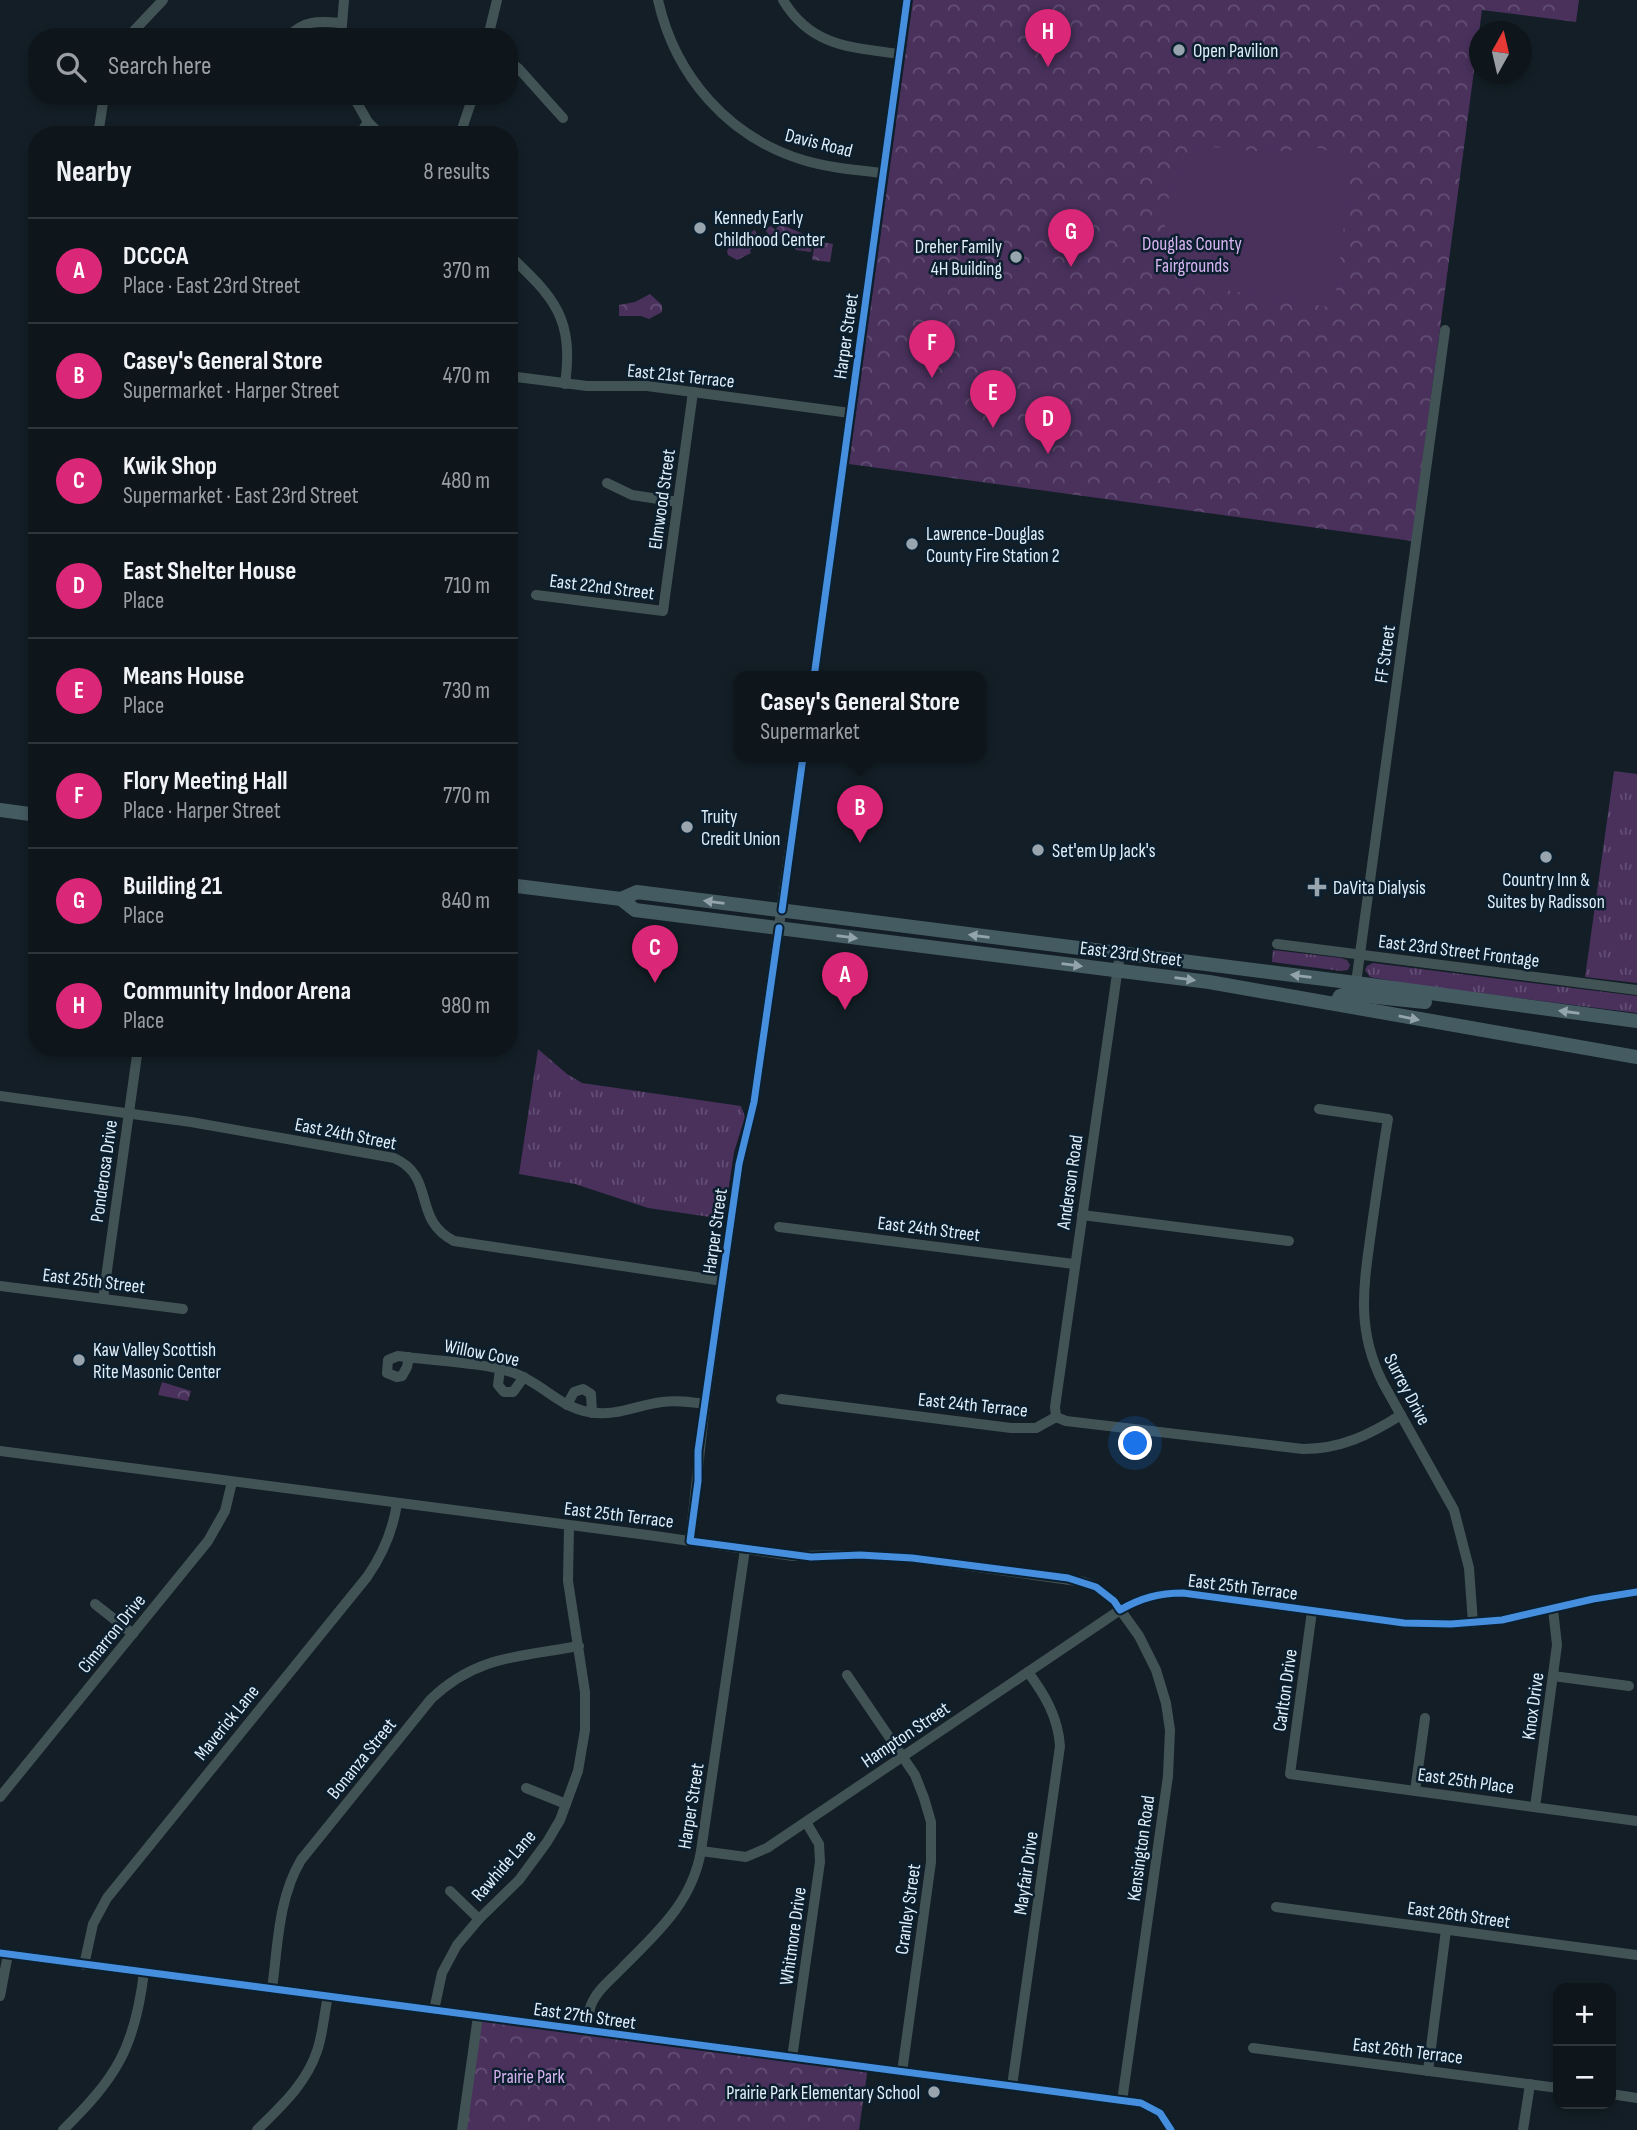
<!DOCTYPE html>
<html lang="en">
<head>
<meta charset="utf-8">
<style>
  body { margin:0; font-family:"Sofia Sans Condensed",sans-serif; background:#1c2329; color:#f1f3f6 }
  .controls { position:absolute; right:21px; bottom:21px; display:grid; overflow:hidden; border-radius:14px; box-shadow:0 4px 10px #0003 }
  .controls button { width:63px; height:63px; display:grid; place-items:center; padding:0; border:0; border-bottom:2px solid #2e353b; background:#0e161c; color:#f1f3f6; font:35px sans-serif }
  .compass { position:absolute; left:1469px; top:21px; width:63px; height:63px; border-radius:50%; background:#0e161c; box-shadow:0 4px 10px #0003; rotate:8deg }
  .you { position:absolute; left:1136px; top:1444px; width:24px; height:24px; margin:-18px; border:5px solid #fff; border-radius:50%; background:#1a73e8; box-shadow:0 0 0 10px #1a73e833 }
  .badge { display:grid; place-items:center; width:46px; height:46px; border-radius:50%; background:#db2777; color:#fff; font-size:23px; font-weight:700 }
  .pin { position:absolute; translate:-50% -58px; filter:drop-shadow(0 2px 4px #0008) }
  .pin::after { content:''; position:absolute; top:37px; width:24px; height:21px; background:inherit; clip-path:polygon(0 0,100% 0,50% 100%) }
  .popup { position:absolute; left:734px; top:671px; width:252px; height:91px; box-sizing:border-box; display:grid; place-content:center; border-radius:14px; background:#0e161c; filter:drop-shadow(0 2px 5px #0005); font-size:23px; white-space:nowrap; color:#9b9fa3 }
  .popup b { font-size:26px; color:#f1f3f6 }
  .popup::after { content:''; position:absolute; left:50%; top:100%; margin-left:-14px; border:14px solid transparent; border-top-color:#0e161c }
  .list { margin:0; padding:0; list-style:none }
  h2 { display:flex; justify-content:space-between; align-items:center; height:91px; margin:0; padding:0 28px; font-size:30px }
  h2 small { font-size:23px; font-weight:400; color:#9b9fa3 }
  .list li { display:grid; grid-template-columns:46px 1fr auto; gap:21px; align-items:center; box-sizing:border-box; height:105px; padding:0 28px; border-top:2px solid #2e353b }
  .list b { display:block; font-size:26px; white-space:nowrap }
  .list p { margin:0; font-size:23px; white-space:nowrap; color:#9b9fa3 }
  .list em { font-size:23px; font-style:normal; color:#9b9fa3 }
  .icon { flex:none; width:38px; height:38px; fill:none; stroke:currentColor; stroke-width:2; stroke-linecap:round; stroke-linejoin:round }
  .map { position:relative; flex:none; width:1637px; height:2130px; overflow:hidden }
  .search { position:absolute; background:#0e161c; box-shadow:0 4px 10px #0003; left:28px; top:28px; width:490px; height:77px; display:flex; align-items:center; gap:18px; box-sizing:border-box; padding:0 24px; border-radius:28px; color:#9b9fa3; font-size:26px }
  .panel { position:absolute; background:#0e161c; box-shadow:0 4px 10px #0003; left:28px; top:126px; width:490px; height:931px; border-radius:28px }
  .map>svg:first-child { display:block }
  .grass { fill:url(#grass-tufts) }
  .park { fill:url(#park-crowns) }
  .pitch { fill:#49315c }
  .lines { fill:none; stroke-linecap:round; stroke-linejoin:round }
  .minor { stroke:#425356; stroke-width:10 }
  .major { stroke:#455b62; stroke-width:14 }
  .cycleway-casing { stroke:#0b1f2e; stroke-width:11 }
  .cycleway { stroke:#468fdf; stroke-width:7 }
  .oneway { fill:#93a4ad }
  .poi-dot { fill:#99a5ae; stroke:#0b1f2e; stroke-width:2.5 }
  .labels { text-anchor:middle; stroke-width:5; stroke-linejoin:round; paint-order:stroke }
  .poi-label { font-size:19px; fill:#e1eef8; stroke:#0b1f2e; text-anchor:start }
  .street-label { font-size:19px; fill:#e1eef8; stroke:#0b1f2e }
  .park-label { font-size:19px; fill:#d8b5f2; stroke:#0b1f2e }
</style>
</head>
<body>
<div class="map">
<svg width="1637" height="2130" viewBox="0 0 1637 2130">
  <defs>
    <pattern id="grass-tufts" width="24" height="20" patternUnits="userSpaceOnUse" patternTransform="scale(1.75)"><rect width="24" height="20" fill="#49315c"/><path d="M3 7l-1-3M5 7V3M7 7l1-3M15 17l-1-3M17 17v-4M19 17l1-3" fill="none" stroke="#634f74"/></pattern>
    <pattern id="park-crowns" width="20" height="18" patternUnits="userSpaceOnUse" patternTransform="scale(1.75)"><rect width="20" height="18" fill="#49315c"/><path d="M2 6a3 3 0 1 1 6 0M12 15a3 3 0 1 1 6 0" fill="none" stroke="#634f74"/></pattern>
  </defs>
  <rect width="100%" height="100%" fill="#131e26"/>
  <g class="grass">
    <polygon points="1614,771 1637,774 1637,983 1585,977"/>
    <polygon points="1273,950 1341,958 1347,960 1350,965 1348,970 1341,971 1272,962"/>
    <polygon points="1373,963 1637,996 1637,1013 1415,985 1370,977 1365,970 1367,966"/>
    <polygon points="538,1049 567,1074 582,1083 741,1106 745,1117 734,1152 724,1219 648,1208 575,1184 519,1174"/>
  </g>
  <g class="park">
    <polygon points="913,0 1579,0 1576,22 1482,10 1412,541 849,464"/>
    <polygon points="780,224 813,238 811,252 796,250 789,240 772,248 765,236 768,234 765,229 771,226 775,230"/>
    <polygon points="755,230 761,243 750,250 751,253 737,260 728,255 727,251 732,241"/>
    <polygon points="815,241 833,244 830,262 812,260"/>
    <polygon points="650,294 662,305 662,312 649,319 641,316 619,316 619,305 635,302"/>
    <polygon points="162,1382 191,1391 188,1401 158,1395"/>
    <polygon points="478,2016 868,2067 859,2130 462,2130"/>
  </g>
  <polygon class="pitch" points="1202,146 1265,152 1320,148 1352,160 1334,308 1190,284 1165,259 1168,239 1164,234 1170,187 1175,183 1178,164"/>
  <g class="lines">
    <g class="minor">
      <path d="M658,0C675,76 728,137 803,160C829,168 856,170 883,173"/>
      <path d="M783,0C811,47 851,47 899,54"/>
      <polyline points="128,37 163,0"/>
      <path d="M288,37C303,20 319,21 341,23"/>
      <polyline points="341,37 344,0"/>
      <polyline points="488,37 497,0"/>
      <polyline points="509,61 519,69 563,118"/>
      <polyline points="353,96 368,122 381,135"/>
      <polyline points="98,135 104,96"/>
      <polyline points="359,135 368,122"/>
      <polyline points="460,135 473,96"/>
      <polyline points="34,181 37,181"/>
      <path d="M509,255C555,298 574,319 565,384"/>
      <polyline points="509,376 587,386 647,386 850,413"/>
      <polyline points="607,483 632,495 678,502"/>
      <polyline points="536,595 663,611 693,392"/>
      <polyline points="814,677 907,0"/>
      <polyline points="1277,944 1637,990"/>
      <polyline points="1356,983 1445,330"/>
      <path d="M0,1096L191,1122L394,1158C437,1177 411,1219 454,1241L723,1281"/>
      <path d="M1319,1109L1388,1119C1382,1154 1377,1190 1372,1225C1364,1284 1355,1328 1383,1383L1454,1510L1469,1568L1473,1623"/>
      <polyline points="1082,1215 1289,1241"/>
      <polyline points="779,1227 1074,1264"/>
      <polyline points="0,1286 183,1309"/>
      <polyline points="103,1299 138,1048"/>
      <path d="M409,1357L407,1367L402,1376L397,1377L387,1373L388,1360L398,1356C433,1361 482,1362 514,1373C542,1383 559,1407 589,1412C616,1417 637,1405 662,1402C677,1400 691,1402 705,1404"/>
      <polyline points="500,1369 498,1385 504,1392 513,1392 524,1377"/>
      <polyline points="781,1399 1011,1428 1036,1428 1056,1417"/>
      <polyline points="567,1405 574,1392 583,1389 591,1394 592,1413"/>
      <polyline points="1056,1417 1055,1407 1120,953"/>
      <path d="M1056,1417L1066,1421L1303,1449C1341,1449 1369,1435 1401,1415"/>
      <polyline points="0,1451 655,1536 793,1556 860,1555 912,1558 1084,1582 1096,1587 1114,1601 1139,1636 1156,1670 1166,1703 1170,1730 1168,1776 1122,2101"/>
      <polyline points="690,1541 705,1404 739,1164 754,1102 803,757"/>
      <polyline points="95,1604 133,1634"/>
      <polyline points="1312,1611 1290,1774 1637,1821"/>
      <polyline points="847,1675 915,1775 924,1798 931,1822 931,1862 902,2072"/>
      <polyline points="1553,1676 1629,1686"/>
      <polyline points="526,1788 566,1804"/>
      <polyline points="1415,1791 1425,1718"/>
      <polyline points="0,1797 208,1541 225,1511 232,1482"/>
      <polyline points="1535,1807 1557,1645 1553,1609"/>
      <path d="M701,1851L746,1857L767,1848L1120,1610C1141,1598 1159,1593 1183,1593L1404,1623L1451,1624L1502,1620L1593,1599L1637,1592"/>
      <polyline points="450,1891 479,1919"/>
      <polyline points="1276,1907 1637,1955"/>
      <polyline points="0,1953 1141,2103 1160,2113 1171,2130"/>
      <path d="M84,1965L93,1924L107,1898L367,1577C383,1554 393,1531 397,1503"/>
      <path d="M272,1989C278,1945 278,1899 301,1860L431,1699C477,1655 520,1657 579,1646"/>
      <polyline points="0,1996 8,1954"/>
      <polyline points="434,2010 442,1973 457,1945 479,1919 519,1880 547,1842 560,1820 578,1771 585,1730 585,1692 568,1581 569,1526"/>
      <path d="M587,2031C588,2020 588,2008 594,1999C600,1987 614,1977 623,1967C658,1932 692,1902 701,1851L745,1549"/>
      <polyline points="1253,2048 1558,2088"/>
      <polyline points="792,2058 820,1862 819,1844 806,1822"/>
      <polyline points="1428,2071 1446,1930"/>
      <path d="M1012,2086L1060,1746C1058,1717 1045,1695 1028,1672"/>
      <polyline points="1611,2094 1637,2098"/>
      <path d="M63,2130C116,2078 135,2048 144,1972"/>
      <path d="M257,2130C281,2106 306,2084 317,2051C323,2034 324,2014 328,1996"/>
      <polyline points="462,2130 478,2016"/>
      <polyline points="1523,2130 1530,2084"/>
    </g>
    <g class="major">
      <polyline points="0,810 37,815"/>
      <polyline points="509,885 621,899 635,910 1209,982 1637,1057"/>
      <polyline points="621,899 637,892 1356,983 1637,1021"/>
      <polyline points="1336,1004 1340,996 1347,994 1425,1002"/>
    </g>
    <g class="cycleway-casing">
      <g id="cycleway">
        <polyline points="814,677 907,0"/>
        <polyline points="782,910 803,757"/>
        <path d="M779,928L754,1102L739,1164L698,1451V1481L690,1541L811,1557L860,1555L912,1558L1068,1578L1096,1587L1114,1601L1120,1610C1141,1598 1159,1593 1183,1593L1404,1623L1451,1624L1502,1620L1593,1599L1637,1592"/>
        <polyline points="0,1953 1141,2103 1160,2113 1171,2130"/>
      </g>
    </g>
    <use href="#cycleway" class="cycleway"/>
  </g>
  <defs><path id="oneway-solid" d="M-6-.8H1V-3.2L6.5 0L1 3.2V.8H-6Z" transform="scale(1.75)"/></defs>
  <g class="oneway">
    <use href="#oneway-solid" transform="translate(714 902) rotate(-173)"/>
    <use href="#oneway-solid" transform="translate(979 936) rotate(-173)"/>
    <use href="#oneway-solid" transform="translate(847 937) rotate(7)"/>
    <use href="#oneway-solid" transform="translate(1072 965) rotate(7)"/>
    <use href="#oneway-solid" transform="translate(1301 976) rotate(-173)"/>
    <use href="#oneway-solid" transform="translate(1185 979) rotate(7)"/>
    <use href="#oneway-solid" transform="translate(1569 1012) rotate(-172)"/>
    <use href="#oneway-solid" transform="translate(1409 1018) rotate(11)"/>
  </g>
  <g class="poi-dot">
    <circle cx="1179" cy="50" r="7"/>
    <circle cx="700" cy="228" r="7"/>
    <circle cx="1016" cy="257" r="7"/>
    <circle cx="912" cy="544" r="7"/>
    <circle cx="687" cy="827" r="7"/>
    <circle cx="1038" cy="850" r="7"/>
    <circle cx="1546" cy="857" r="7"/>
    <path d="M1313.5 876.5h7v7h7v7h-7v7h-7v-7h-7v-7h7z"/>
    <circle cx="79" cy="1360" r="7"/>
    <circle cx="934" cy="2092" r="7"/>
  </g>
  <g class="labels">
    <g class="poi-label">
      <text x="1193" y="57">Open Pavilion</text>
      <text x="714" y="224">Kennedy Early<tspan x="714" dy="22">Childhood Center</tspan></text>
      <text x="1002" y="253" text-anchor="end">Dreher Family<tspan x="1002" dy="22">4H Building</tspan></text>
      <text x="926" y="540">Lawrence-Douglas<tspan x="926" dy="22">County Fire Station 2</tspan></text>
      <text x="701" y="823">Truity<tspan x="701" dy="22">Credit Union</tspan></text>
      <text x="1052" y="857">Set'em Up Jack's</text>
      <text x="1546" y="886" text-anchor="middle">Country Inn &amp;<tspan x="1546" dy="22">Suites by Radisson</tspan></text>
      <text x="1333" y="894">DaVita Dialysis</text>
      <text x="93" y="1356">Kaw Valley Scottish<tspan x="93" dy="22">Rite Masonic Center</tspan></text>
      <text x="920" y="2099" text-anchor="end">Prairie Park Elementary School</text>
    </g>
    <g class="street-label">
      <text transform="translate(819 142) rotate(14)" y="7">Davis Road</text>
      <text transform="translate(845 336) rotate(-82)" y="7">Harper Street</text>
      <text transform="translate(681 375) rotate(6)" y="7">East 21st Terrace</text>
      <text transform="translate(661 499) rotate(-82)" y="7">Elmwood Street</text>
      <text transform="translate(602 586) rotate(7)" y="7">East 22nd Street</text>
      <text transform="translate(1384 654) rotate(-82)" y="7">FF Street</text>
      <text transform="translate(1459 950) rotate(7)" y="7">East 23rd Street Frontage</text>
      <text transform="translate(1131 953) rotate(7)" y="7">East 23rd Street</text>
      <text transform="translate(346 1133) rotate(11)" y="7">East 24th Street</text>
      <text transform="translate(103 1171) rotate(-82)" y="7">Ponderosa Drive</text>
      <text transform="translate(1069 1182) rotate(-82)" y="7">Anderson Road</text>
      <text transform="translate(929 1228) rotate(7)" y="7">East 24th Street</text>
      <text transform="translate(714 1231) rotate(-82)" y="7">Harper Street</text>
      <text transform="translate(94 1280) rotate(7)" y="7">East 25th Street</text>
      <text transform="translate(482 1352) rotate(11)" y="7">Willow Cove</text>
      <text transform="translate(1408 1389) rotate(62)" y="7">Surrey Drive</text>
      <text transform="translate(973 1404) rotate(6)" y="7">East 24th Terrace</text>
      <text transform="translate(619 1514) rotate(7)" y="7">East 25th Terrace</text>
      <text transform="translate(1243 1586) rotate(7)" y="7">East 25th Terrace</text>
      <text transform="translate(111 1633) rotate(-51)" y="7">Cimarron Drive</text>
      <text transform="translate(1284 1690) rotate(-82)" y="7">Carlton Drive</text>
      <text transform="translate(1532 1706) rotate(-82)" y="7">Knox Drive</text>
      <text transform="translate(226 1722) rotate(-51)" y="7">Maverick Lane</text>
      <text transform="translate(905 1734) rotate(-34)" y="7">Hampton Street</text>
      <text transform="translate(361 1758) rotate(-51)" y="7">Bonanza Street</text>
      <text transform="translate(1466 1780) rotate(8)" y="7">East 25th Place</text>
      <text transform="translate(690 1806) rotate(-81)" y="7">Harper Street</text>
      <text transform="translate(1140 1848) rotate(-82)" y="7">Kensington Road</text>
      <text transform="translate(503 1865) rotate(-49)" y="7">Rawhide Lane</text>
      <text transform="translate(1025 1873) rotate(-82)" y="7">Mayfair Drive</text>
      <text transform="translate(907 1909) rotate(-82)" y="7">Cranley Street</text>
      <text transform="translate(1459 1914) rotate(8)" y="7">East 26th Street</text>
      <text transform="translate(792 1936) rotate(-82)" y="7">Whitmore Drive</text>
      <text transform="translate(585 2015) rotate(8)" y="7">East 27th Street</text>
      <text transform="translate(1408 2050) rotate(7)" y="7">East 26th Terrace</text>
    </g>
    <g class="park-label">
      <text x="1192" y="250">Douglas County<tspan x="1192" dy="22">Fairgrounds</tspan></text>
      <text x="529" y="2083">Prairie Park</text>
    </g>
  </g>
</svg>
<div class="controls">
<button>+</button>
<button>−</button>
</div>
<svg class="compass" viewBox="-18 -18 36 36"><path d="M0-13l5 13h-10z" fill="#e53935"/><path d="M0 13l5-13h-10z" fill="#9b9fa3"/></svg>
<div class="you"></div>
<div class="pin badge" style="left:845px;top:1010px">A</div>
<div class="pin badge" style="left:860px;top:843px">B</div>
<div class="popup"><b>Casey's General Store</b>Supermarket</div>
<div class="pin badge" style="left:655px;top:983px">C</div>
<div class="pin badge" style="left:1048px;top:454px">D</div>
<div class="pin badge" style="left:993px;top:428px">E</div>
<div class="pin badge" style="left:932px;top:378px">F</div>
<div class="pin badge" style="left:1071px;top:267px">G</div>
<div class="pin badge" style="left:1048px;top:67px">H</div>
<div class="search"><svg class="icon" aria-label="search" viewBox="0 0 24 24"><circle cx="10" cy="10" r="6"/><path d="M15 15l6 6"/></svg>Search here</div>
<section class="panel">
<h2>Nearby<small>8 results</small></h2>
<ul class="list">
<li><span class="badge">A</span><div><b>DCCCA</b><p>Place · East 23rd Street</p></div><em>370 m</em></li>
<li><span class="badge">B</span><div><b>Casey's General Store</b><p>Supermarket · Harper Street</p></div><em>470 m</em></li>
<li><span class="badge">C</span><div><b>Kwik Shop</b><p>Supermarket · East 23rd Street</p></div><em>480 m</em></li>
<li><span class="badge">D</span><div><b>East Shelter House</b><p>Place</p></div><em>710 m</em></li>
<li><span class="badge">E</span><div><b>Means House</b><p>Place</p></div><em>730 m</em></li>
<li><span class="badge">F</span><div><b>Flory Meeting Hall</b><p>Place · Harper Street</p></div><em>770 m</em></li>
<li><span class="badge">G</span><div><b>Building 21</b><p>Place</p></div><em>840 m</em></li>
<li><span class="badge">H</span><div><b>Community Indoor Arena</b><p>Place</p></div><em>980 m</em></li>
</ul>
</section>
</div>
</body>
</html>
